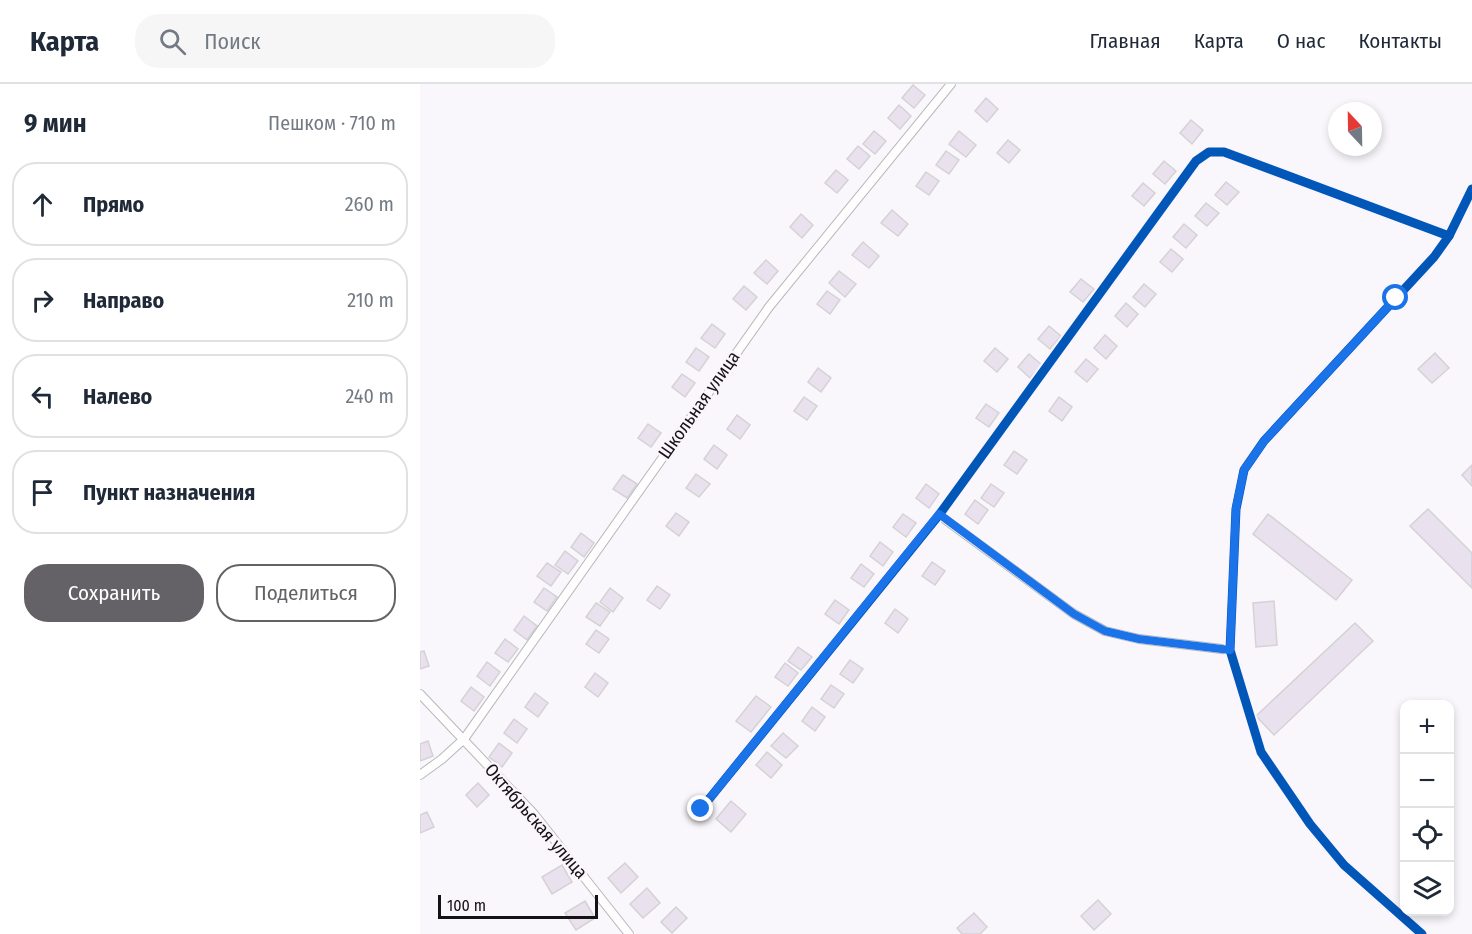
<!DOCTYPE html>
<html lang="ru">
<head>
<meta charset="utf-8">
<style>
  body { margin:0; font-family:"Fira Sans Condensed",sans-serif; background:#f6f6f7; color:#1f2937 }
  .controls { position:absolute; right:18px; bottom:18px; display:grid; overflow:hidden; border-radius:12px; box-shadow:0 3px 9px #0003 }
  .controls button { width:54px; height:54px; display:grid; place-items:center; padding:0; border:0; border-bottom:2px solid #e0e1e3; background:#fff; color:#1f2937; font:30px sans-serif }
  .compass { position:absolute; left:908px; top:18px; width:54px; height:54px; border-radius:50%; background:#fff; box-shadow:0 3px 9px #0003; rotate:338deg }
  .scale { position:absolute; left:18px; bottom:15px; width:160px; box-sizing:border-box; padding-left:6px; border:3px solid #141215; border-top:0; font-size:16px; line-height:21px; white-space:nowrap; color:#141215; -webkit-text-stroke:4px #faf5fd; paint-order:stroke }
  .stop { position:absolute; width:18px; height:18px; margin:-14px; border:4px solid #1a73e8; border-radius:50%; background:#fff }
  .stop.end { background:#1a73e8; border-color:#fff; box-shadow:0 2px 6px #0008 }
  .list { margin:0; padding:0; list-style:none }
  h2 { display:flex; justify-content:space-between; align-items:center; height:78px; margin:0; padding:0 24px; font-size:26px }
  h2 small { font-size:20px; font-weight:400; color:#747a83 }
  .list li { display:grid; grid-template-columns:39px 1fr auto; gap:18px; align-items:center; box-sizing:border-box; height:84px; margin:0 12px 12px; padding:0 12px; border:2px solid #e0e1e3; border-radius:24px }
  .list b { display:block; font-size:22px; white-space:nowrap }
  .list em { font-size:20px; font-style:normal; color:#747a83 }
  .actions { display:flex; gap:12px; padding:18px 24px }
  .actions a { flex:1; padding:14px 0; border:2px solid #646266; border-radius:24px; text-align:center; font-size:21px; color:#646266 }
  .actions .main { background:#646266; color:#fff }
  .icon { flex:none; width:33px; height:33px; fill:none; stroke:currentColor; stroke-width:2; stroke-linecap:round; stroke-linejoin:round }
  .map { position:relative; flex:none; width:1052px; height:850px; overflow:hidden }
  header { display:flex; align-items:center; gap:36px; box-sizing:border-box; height:84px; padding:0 30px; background:#fff; border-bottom:2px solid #e0e1e3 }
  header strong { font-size:28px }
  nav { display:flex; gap:33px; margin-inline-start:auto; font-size:21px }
  .search { width:420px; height:54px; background:#f6f6f7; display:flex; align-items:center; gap:15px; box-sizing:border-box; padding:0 21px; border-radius:24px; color:#747a83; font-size:22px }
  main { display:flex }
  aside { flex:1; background:#fff }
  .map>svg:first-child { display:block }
  .building { fill:#e9e2ee; stroke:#d4d2d5; stroke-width:1.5 }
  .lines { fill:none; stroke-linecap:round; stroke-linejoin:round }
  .minor-casing { stroke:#b9b7ba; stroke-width:10 }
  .minor { stroke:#fefefe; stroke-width:8 }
  .cycleway-casing { stroke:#faf5fd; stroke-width:13 }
  .cycleway { stroke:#0057b8; stroke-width:9 }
  .route { stroke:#1a73e8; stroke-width:8 }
  .labels { text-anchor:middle; stroke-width:5; stroke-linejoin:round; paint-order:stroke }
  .street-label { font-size:18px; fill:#141215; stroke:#faf5fd }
</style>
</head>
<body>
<header>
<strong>Карта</strong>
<div class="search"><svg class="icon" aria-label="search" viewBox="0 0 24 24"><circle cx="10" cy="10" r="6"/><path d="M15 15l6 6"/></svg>Поиск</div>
<nav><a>Главная</a><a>Карта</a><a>О нас</a><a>Контакты</a></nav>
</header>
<main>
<aside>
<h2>9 мин<small>Пешком · 710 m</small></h2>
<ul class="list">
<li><svg class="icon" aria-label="ahead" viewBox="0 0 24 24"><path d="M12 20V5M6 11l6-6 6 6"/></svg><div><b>Прямо</b></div><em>260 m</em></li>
<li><svg class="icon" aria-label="right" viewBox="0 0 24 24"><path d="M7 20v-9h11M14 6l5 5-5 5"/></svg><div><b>Направо</b></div><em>210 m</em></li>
<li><svg class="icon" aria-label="left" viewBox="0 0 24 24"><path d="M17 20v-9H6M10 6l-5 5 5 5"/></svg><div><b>Налево</b></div><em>240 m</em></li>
<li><svg class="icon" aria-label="arrive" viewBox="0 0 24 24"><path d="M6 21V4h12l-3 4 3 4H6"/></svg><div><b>Пункт назначения</b></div></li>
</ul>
<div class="actions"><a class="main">Сохранить</a><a>Поделиться</a></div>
</aside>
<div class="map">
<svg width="1052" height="850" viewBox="0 0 1052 850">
  <rect width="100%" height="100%" fill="#f9f7fb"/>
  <g class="building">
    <polygon points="493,1 505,11 494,24 482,14"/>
    <polygon points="566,14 578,25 567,38 555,27"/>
    <polygon points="479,21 491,32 480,45 468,34"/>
    <polygon points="771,36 783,46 772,60 760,49"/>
    <polygon points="454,47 466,57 455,70 443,60"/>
    <polygon points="539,47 556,61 546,73 529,60"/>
    <polygon points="588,56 600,66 589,79 577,69"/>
    <polygon points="438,62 450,72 439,85 427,75"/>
    <polygon points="526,67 539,76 529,90 516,81"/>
    <polygon points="744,77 756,87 745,100 733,90"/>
    <polygon points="416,86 428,96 417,109 405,99"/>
    <polygon points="506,88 519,97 509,111 496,102"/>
    <polygon points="806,98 819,108 807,121 795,111"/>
    <polygon points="723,99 735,109 724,122 712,112"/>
    <polygon points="786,119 799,129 787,142 775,132"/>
    <polygon points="472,126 488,140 478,152 461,139"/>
    <polygon points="381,130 393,141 382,154 370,143"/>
    <polygon points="764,140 777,151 766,164 753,153"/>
    <polygon points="443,158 459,172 449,184 432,171"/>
    <polygon points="751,165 763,175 752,188 740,178"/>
    <polygon points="346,176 358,187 347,200 334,189"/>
    <polygon points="419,187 436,200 425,213 409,199"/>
    <polygon points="661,195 674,205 663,218 650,208"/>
    <polygon points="724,200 736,210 725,223 713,213"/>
    <polygon points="324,202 337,213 326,226 313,215"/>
    <polygon points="407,207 420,216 410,230 397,220"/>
    <polygon points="706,219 718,230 707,243 695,232"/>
    <polygon points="292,240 305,250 295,264 281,254"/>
    <polygon points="629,242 641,252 630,265 618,255"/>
    <polygon points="685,251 697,262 686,275 674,264"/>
    <polygon points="276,264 289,273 279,287 266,278"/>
    <polygon points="575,264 588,275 577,288 564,277"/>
    <polygon points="1015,269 1029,284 1012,299 998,285"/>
    <polygon points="609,270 622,281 610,294 598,283"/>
    <polygon points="666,275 678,285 667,298 655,288"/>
    <polygon points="398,284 411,294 401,308 388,298"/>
    <polygon points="262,290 275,299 265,313 252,303"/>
    <polygon points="384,313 397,322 387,336 374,327"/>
    <polygon points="639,313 652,323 642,337 629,327"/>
    <polygon points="566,320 579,329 569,343 556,334"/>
    <polygon points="317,331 330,341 320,355 307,345"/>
    <polygon points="228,340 241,349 231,363 218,354"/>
    <polygon points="294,361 307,371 297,385 284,375"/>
    <polygon points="594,367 607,376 597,390 584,381"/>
    <polygon points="1052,381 1052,402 1042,391"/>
    <polygon points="276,390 290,400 279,413 266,404"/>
    <polygon points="203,391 217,400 207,414 193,405"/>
    <polygon points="506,400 519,410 509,424 496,414"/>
    <polygon points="571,400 584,409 574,423 561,414"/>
    <polygon points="555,416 568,426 558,440 545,430"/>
    <polygon points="1008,425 1052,469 1052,504 990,442"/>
    <polygon points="256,429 269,438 259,452 246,442"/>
    <polygon points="483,430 496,439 486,453 473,443"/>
    <polygon points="848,430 932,496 916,516 833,450"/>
    <polygon points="161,449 174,459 164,473 151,463"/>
    <polygon points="460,458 473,468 463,482 450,472"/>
    <polygon points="145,467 158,477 148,490 135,481"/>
    <polygon points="512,478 525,487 515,501 502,492"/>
    <polygon points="127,479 141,488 131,502 117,492"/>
    <polygon points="441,480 454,490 444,503 431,494"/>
    <polygon points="237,502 250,511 240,525 227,516"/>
    <polygon points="124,504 137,513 127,527 114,518"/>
    <polygon points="190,504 203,514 193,528 180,518"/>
    <polygon points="415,516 429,526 419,540 405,530"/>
    <polygon points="854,517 857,561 836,563 833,519"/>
    <polygon points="176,519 190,528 180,542 166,533"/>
    <polygon points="475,525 488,535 478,549 465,539"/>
    <polygon points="104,532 117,542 107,556 94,546"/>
    <polygon points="935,539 953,557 854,651 836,632"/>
    <polygon points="176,546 189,555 179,569 166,560"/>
    <polygon points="85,555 98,565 88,578 75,569"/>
    <polygon points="378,563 392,573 381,586 368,577"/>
    <polygon points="4,567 9,582 0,585 0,568"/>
    <polygon points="430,576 443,585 433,599 420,590"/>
    <polygon points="67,578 80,588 70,602 57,592"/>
    <polygon points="365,579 378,589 368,602 355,593"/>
    <polygon points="175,589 188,599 178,613 165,603"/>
    <polygon points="411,601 424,610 414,624 401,615"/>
    <polygon points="51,603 64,613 54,627 41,617"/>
    <polygon points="115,609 128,619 118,633 105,623"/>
    <polygon points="336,612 351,623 331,648 316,637"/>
    <polygon points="392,623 405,633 395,647 382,637"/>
    <polygon points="94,635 107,645 97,659 84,649"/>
    <polygon points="363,649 378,662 366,674 351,662"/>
    <polygon points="8,657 13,672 0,677 0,660"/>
    <polygon points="79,659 92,669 82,683 69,673"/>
    <polygon points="347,668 362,681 351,694 336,681"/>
    <polygon points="58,699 69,711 57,723 46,711"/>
    <polygon points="311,717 326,730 311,748 296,735"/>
    <polygon points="7,728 14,743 0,749 0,731"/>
    <polygon points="205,779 218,793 201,809 188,794"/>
    <polygon points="142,781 152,798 132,810 122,793"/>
    <polygon points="227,804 240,819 223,834 210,820"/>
    <polygon points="678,816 691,830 674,846 661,832"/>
    <polygon points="165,817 175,834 156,846 145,829"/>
    <polygon points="256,823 267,834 252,849 241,838"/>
    <polygon points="554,829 567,843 560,850 542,850 537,844"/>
  </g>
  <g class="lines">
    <g class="minor-casing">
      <g id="minor">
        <polyline points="519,431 654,530 685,547 719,555 810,566"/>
        <polyline points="0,610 114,730 209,850"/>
        <polyline points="0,691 22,675 44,655 349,223 531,0"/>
        <polyline points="281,725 519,431 776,77 789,68 804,68 1029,152"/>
        <polyline points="1002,850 924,781 890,740 841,668 810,566 816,425 824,386 844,357 1014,173 1029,152 1052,105"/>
      </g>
    </g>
    <use href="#minor" class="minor"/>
    <g class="cycleway-casing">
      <g id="cycleway">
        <polyline points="281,725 519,431 776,77 789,68 804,68 1029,152"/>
        <polyline points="1002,850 924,781 890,740 841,668 810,566 816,425 824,386 844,357 1014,173 1029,152 1052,105"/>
      </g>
    </g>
    <use href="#cycleway" class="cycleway"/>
  </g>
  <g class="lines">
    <polyline class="route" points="281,725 519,430 654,530 685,547 719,555 810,566 816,424 824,386 844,357 976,214"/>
  </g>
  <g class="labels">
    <g class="street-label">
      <text transform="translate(279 321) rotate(-55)" y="6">Школьная улица</text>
      <text transform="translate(116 737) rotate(49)" y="6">Октябрьская улица</text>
    </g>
  </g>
</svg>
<div class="controls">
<button>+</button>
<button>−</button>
<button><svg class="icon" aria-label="locate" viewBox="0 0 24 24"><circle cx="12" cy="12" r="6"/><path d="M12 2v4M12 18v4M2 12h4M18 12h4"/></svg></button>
<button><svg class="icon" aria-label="layers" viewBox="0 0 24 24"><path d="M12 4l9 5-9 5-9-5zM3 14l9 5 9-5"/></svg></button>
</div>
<svg class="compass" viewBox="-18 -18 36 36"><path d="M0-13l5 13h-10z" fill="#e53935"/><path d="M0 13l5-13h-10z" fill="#747a83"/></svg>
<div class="scale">100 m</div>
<div class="stop" style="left:976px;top:214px"></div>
<div class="stop end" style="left:281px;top:725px"></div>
</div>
</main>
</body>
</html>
